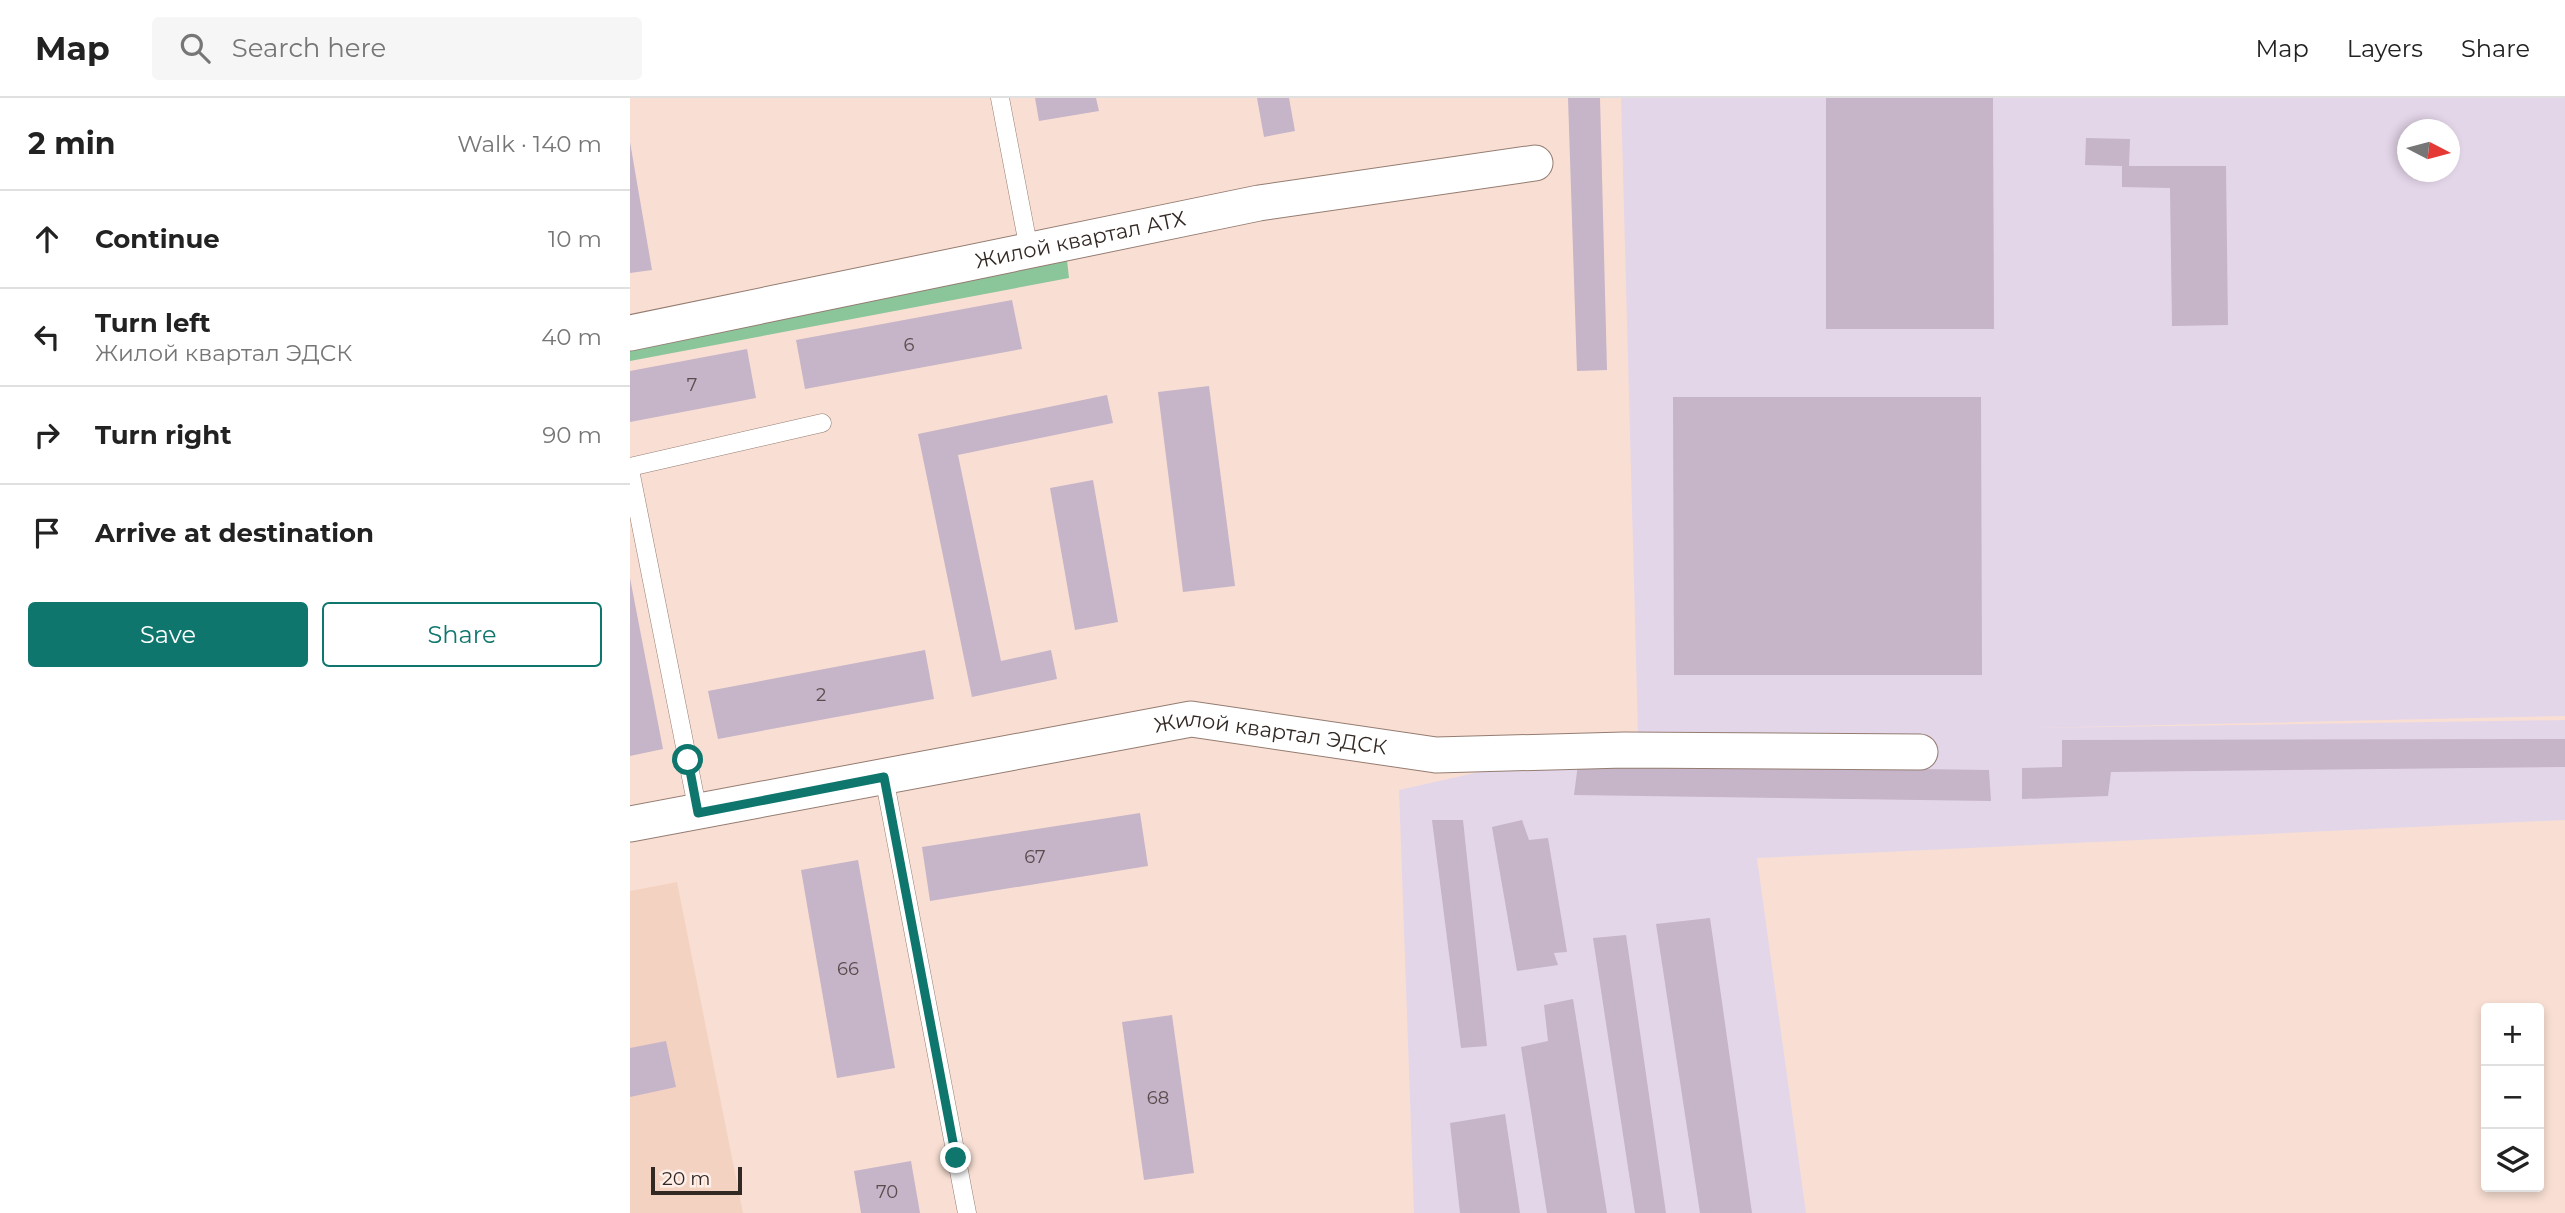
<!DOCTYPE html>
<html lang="en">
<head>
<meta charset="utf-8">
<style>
  body { margin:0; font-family:Montserrat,sans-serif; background:#f6f6f6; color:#222 }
  .controls { position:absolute; right:21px; bottom:21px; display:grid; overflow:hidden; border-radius:7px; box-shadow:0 4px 10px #0003 }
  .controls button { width:63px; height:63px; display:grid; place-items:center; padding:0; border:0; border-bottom:2px solid #e0e0e0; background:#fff; color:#222; font:35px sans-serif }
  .compass { position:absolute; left:1767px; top:21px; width:63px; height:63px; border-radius:50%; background:#fff; box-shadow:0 4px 10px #0003; rotate:96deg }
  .scale { position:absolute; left:21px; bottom:18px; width:91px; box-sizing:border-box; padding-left:7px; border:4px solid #332924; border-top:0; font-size:19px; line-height:24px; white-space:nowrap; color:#332924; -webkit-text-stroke:5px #ffefe8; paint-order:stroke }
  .stop { position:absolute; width:21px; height:21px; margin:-16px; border:5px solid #0f766e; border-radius:50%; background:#fff }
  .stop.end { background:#0f766e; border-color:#fff; box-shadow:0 2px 7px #0008 }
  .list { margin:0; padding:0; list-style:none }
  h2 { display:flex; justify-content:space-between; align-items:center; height:91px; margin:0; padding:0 28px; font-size:30px }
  h2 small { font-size:23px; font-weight:400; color:#767676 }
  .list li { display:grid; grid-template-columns:46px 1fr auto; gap:21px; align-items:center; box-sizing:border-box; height:98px; padding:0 28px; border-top:2px solid #e0e0e0 }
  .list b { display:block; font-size:26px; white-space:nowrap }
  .list p { margin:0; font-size:23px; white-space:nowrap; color:#767676 }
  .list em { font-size:23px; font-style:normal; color:#767676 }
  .actions { display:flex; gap:14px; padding:21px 28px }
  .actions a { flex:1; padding:16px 0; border:2px solid #0f766e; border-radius:7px; text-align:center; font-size:24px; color:#0f766e }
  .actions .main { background:#0f766e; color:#fff }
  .icon { flex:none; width:38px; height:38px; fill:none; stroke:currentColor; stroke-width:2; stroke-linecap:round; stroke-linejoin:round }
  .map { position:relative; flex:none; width:1935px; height:1115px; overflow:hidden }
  header { display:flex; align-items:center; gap:42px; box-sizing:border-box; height:98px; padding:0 35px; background:#fff; border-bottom:2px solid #e0e0e0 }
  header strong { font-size:33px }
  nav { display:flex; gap:38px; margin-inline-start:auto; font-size:24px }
  .search { width:490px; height:63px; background:#f6f6f6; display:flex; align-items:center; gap:18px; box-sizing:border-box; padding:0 24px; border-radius:7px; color:#767676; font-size:26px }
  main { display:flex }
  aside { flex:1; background:#fff }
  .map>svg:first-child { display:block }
  .industrial { fill:#e4d6e9; fill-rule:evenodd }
  .built { fill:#f3d2c2 }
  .green { fill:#8bc59a }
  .building { fill:#c6b4c8 }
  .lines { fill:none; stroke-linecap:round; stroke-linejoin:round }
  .lane-casing { stroke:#947c71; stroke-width:19 }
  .street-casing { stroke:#947c71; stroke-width:37 }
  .lane { stroke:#fff; stroke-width:18 }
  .street { stroke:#fff; stroke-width:35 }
  .route { stroke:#0f766e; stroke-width:9 }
  .labels { text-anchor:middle; stroke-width:7; stroke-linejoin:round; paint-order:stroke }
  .number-label { font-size:18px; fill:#584c4d }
  .street-label { font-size:21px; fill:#332924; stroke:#ffefe8 }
</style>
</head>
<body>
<header>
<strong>Map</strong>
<div class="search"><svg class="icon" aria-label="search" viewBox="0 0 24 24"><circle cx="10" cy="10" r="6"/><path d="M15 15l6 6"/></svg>Search here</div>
<nav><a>Map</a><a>Layers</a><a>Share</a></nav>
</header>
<main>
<aside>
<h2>2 min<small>Walk · 140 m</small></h2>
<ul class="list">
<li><svg class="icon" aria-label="ahead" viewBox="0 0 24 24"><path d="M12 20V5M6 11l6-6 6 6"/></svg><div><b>Continue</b></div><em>10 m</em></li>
<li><svg class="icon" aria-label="left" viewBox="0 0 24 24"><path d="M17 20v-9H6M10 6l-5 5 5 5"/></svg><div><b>Turn left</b><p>Жилой квартал ЭДСК</p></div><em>40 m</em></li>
<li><svg class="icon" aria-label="right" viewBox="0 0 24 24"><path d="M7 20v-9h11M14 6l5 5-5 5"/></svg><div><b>Turn right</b></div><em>90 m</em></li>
<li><svg class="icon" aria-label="arrive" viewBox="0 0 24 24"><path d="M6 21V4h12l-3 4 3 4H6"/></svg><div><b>Arrive at destination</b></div></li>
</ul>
<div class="actions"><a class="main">Save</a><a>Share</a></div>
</aside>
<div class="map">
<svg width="1935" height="1115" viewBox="0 0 1935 1115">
  <rect width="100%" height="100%" fill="#f9dfd3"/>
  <path class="industrial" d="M991,0H1935V618L1404,630L1935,622V722L1127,760L1176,1115H784L769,692L947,652L1008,636ZM1778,32H1820V74H1778Z"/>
  <polygon class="built" points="47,784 113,1115 0,1115 0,793"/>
  <polygon class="green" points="437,162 439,180 0,263 0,247"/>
  <g class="building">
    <polygon points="405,0 466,0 469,13 409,23"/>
    <polygon points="627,0 659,0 665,33 634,39"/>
    <polygon points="938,0 970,0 977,272 947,273"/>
    <polygon points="1196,0 1363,0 1364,231 1196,231"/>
    <polygon points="1456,40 1500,41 1499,68 1596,68 1598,227 1542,228 1540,90 1492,89 1492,68 1455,67"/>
    <polygon points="0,44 22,172 0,175"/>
    <polygon points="382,202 392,251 175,291 166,242"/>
    <polygon points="117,251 126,300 0,324 0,273"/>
    <polygon points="579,288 605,488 553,494 528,294"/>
    <polygon points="477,297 483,325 328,357 371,563 421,552 427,581 342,599 288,336"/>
    <polygon points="1043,299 1351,299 1352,577 1044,577"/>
    <polygon points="463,382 488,524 445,532 420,390"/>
    <polygon points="0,480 33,651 0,658"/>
    <polygon points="295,552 304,601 88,641 78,593"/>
    <polygon points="1935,641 1935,669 1481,674 1478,698 1392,701 1392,670 1432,669 1432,642"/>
    <polygon points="948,666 1359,672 1361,703 944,697"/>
    <polygon points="510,715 518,768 300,803 292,749"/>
    <polygon points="802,722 833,722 857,948 831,950"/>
    <polygon points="892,722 899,742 918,740 937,854 924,855 928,867 887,873 862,729"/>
    <polygon points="228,762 265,970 207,980 171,772"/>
    <polygon points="1080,820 1122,1115 1070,1115 1026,826"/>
    <polygon points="996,837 1036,1115 1005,1115 963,840"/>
    <polygon points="943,901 977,1115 917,1115 891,949 918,943 914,907"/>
    <polygon points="542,917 564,1075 514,1082 492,924"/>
    <polygon points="36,943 46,989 0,999 0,950"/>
    <polygon points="875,1016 890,1115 830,1115 820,1025"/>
    <polygon points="281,1063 290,1115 231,1115 224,1073"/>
  </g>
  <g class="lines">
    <g class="lane-casing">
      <g id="lane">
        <polyline points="370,0 399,152"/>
        <polyline points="0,369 192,325"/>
        <polyline points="0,372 68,714"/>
        <polyline points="254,679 337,1115"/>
      </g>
    </g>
    <g class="street-casing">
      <g id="street">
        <path id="s1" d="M0,235L629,105L905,65"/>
        <path id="s2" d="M0,726L561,621L806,657L994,652L1290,654"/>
      </g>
    </g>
    <use href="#lane" class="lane"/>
    <use href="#street" class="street"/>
  </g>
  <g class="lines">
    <polyline class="route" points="58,662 68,715 254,679 326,1060"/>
  </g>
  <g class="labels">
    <g class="number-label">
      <text x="279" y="253">6</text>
      <text x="62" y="293">7</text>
      <text x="191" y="603">2</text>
      <text x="405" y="765">67</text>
      <text x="218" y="877">66</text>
      <text x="528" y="1006">68</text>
      <text x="257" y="1100">70</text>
    </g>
    <g class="street-label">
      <text dy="7" stroke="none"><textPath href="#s1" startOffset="460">Жилой квартал АТХ</textPath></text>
      <text dy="7" stroke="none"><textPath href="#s2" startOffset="651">Жилой квартал ЭДСК</textPath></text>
    </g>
  </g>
</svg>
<div class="controls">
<button>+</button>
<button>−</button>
<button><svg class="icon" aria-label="layers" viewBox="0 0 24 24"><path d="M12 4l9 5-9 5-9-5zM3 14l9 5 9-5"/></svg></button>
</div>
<svg class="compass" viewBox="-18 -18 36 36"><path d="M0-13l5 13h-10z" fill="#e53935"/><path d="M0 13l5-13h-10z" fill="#767676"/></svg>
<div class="scale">20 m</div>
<div class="stop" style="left:58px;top:662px"></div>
<div class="stop end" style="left:326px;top:1060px"></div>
</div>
</main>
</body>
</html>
